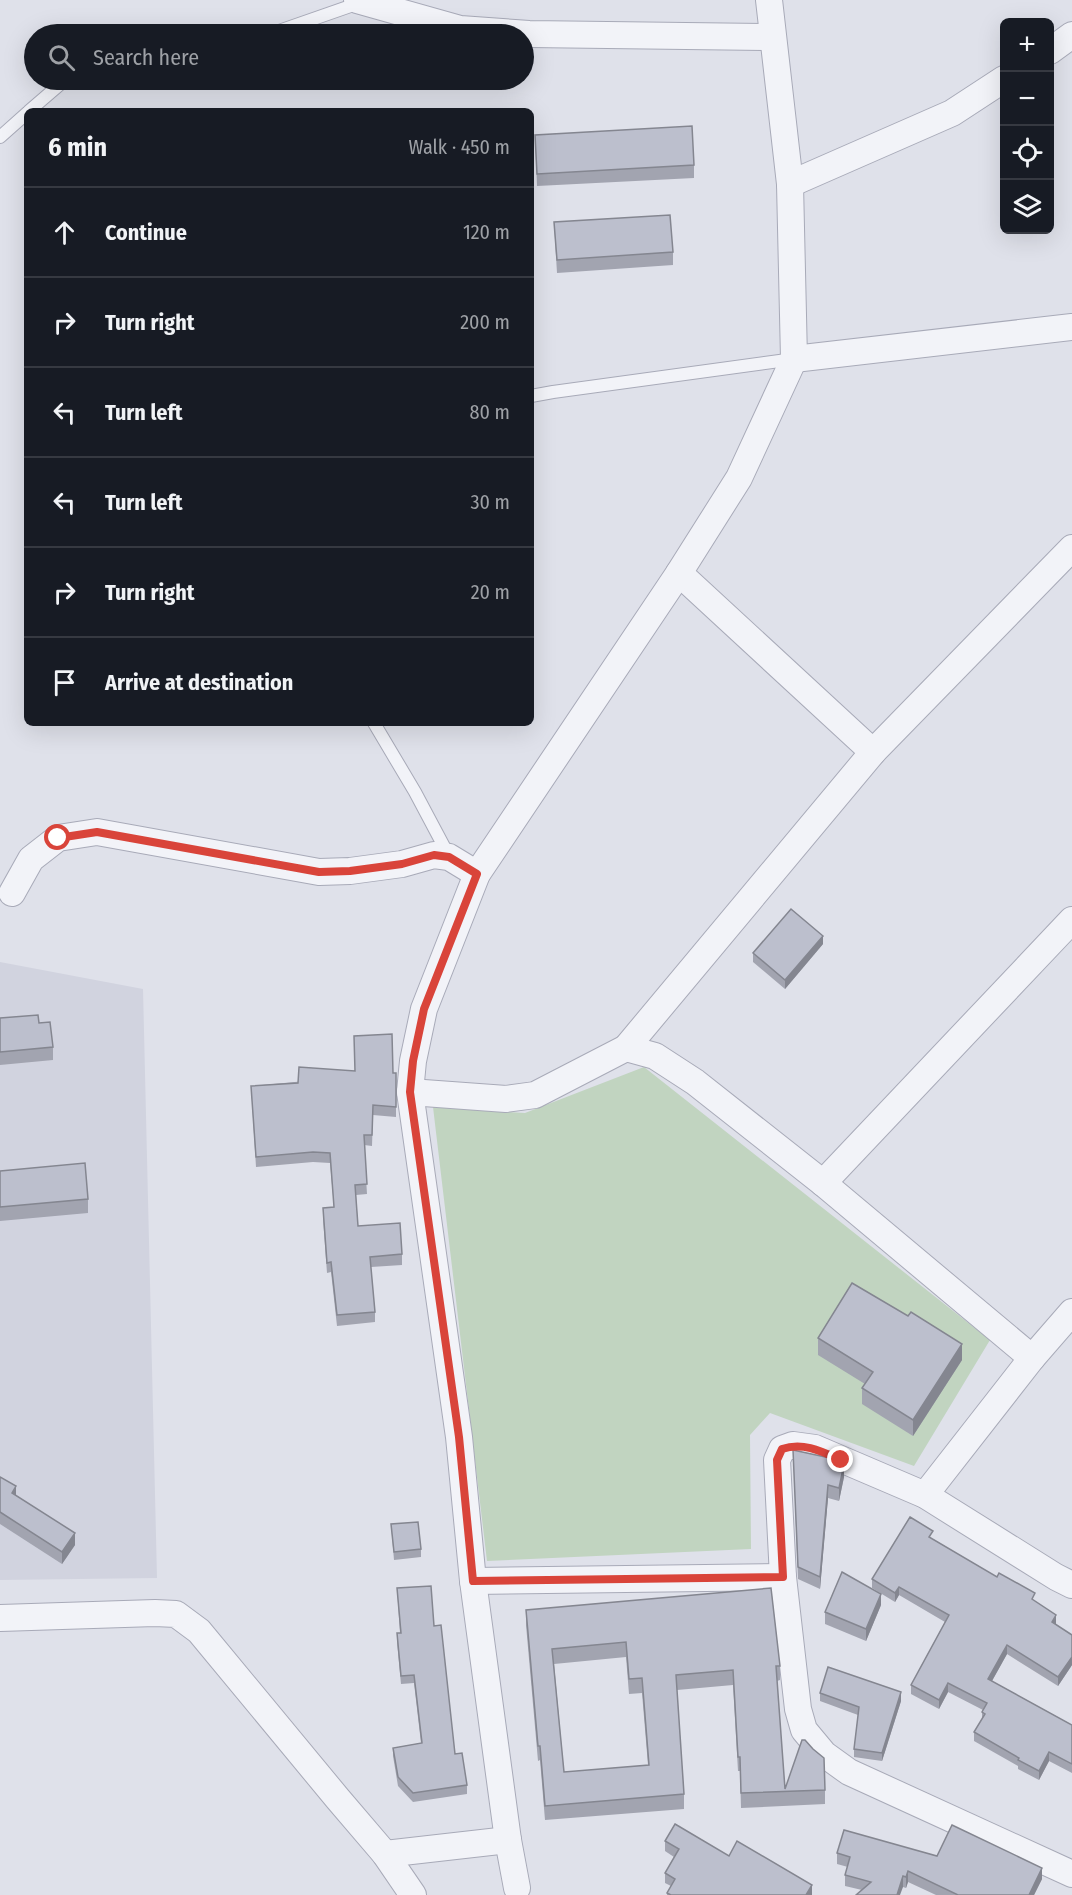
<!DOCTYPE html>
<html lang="en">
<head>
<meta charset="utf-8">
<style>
  body { margin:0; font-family:"Fira Sans Condensed",sans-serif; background:#242831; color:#f1f3f6 }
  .controls { position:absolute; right:18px; top:18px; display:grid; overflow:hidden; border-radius:9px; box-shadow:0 6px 24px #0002 }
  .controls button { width:54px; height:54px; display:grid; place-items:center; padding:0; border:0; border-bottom:2px solid #363941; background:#171b24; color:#f1f3f6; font:30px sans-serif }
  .stop { position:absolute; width:18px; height:18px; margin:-14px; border:4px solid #d9443a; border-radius:50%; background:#fff }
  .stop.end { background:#d9443a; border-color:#fff; box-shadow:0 2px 6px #0008 }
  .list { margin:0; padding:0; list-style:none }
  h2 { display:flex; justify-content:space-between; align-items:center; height:78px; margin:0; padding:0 24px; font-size:26px }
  h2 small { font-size:20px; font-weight:400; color:#9ea1a6 }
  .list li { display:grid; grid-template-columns:39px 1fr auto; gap:18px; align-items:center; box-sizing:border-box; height:90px; padding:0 24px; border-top:2px solid #363941 }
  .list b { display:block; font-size:22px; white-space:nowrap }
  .list em { font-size:20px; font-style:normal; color:#9ea1a6 }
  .icon { flex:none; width:33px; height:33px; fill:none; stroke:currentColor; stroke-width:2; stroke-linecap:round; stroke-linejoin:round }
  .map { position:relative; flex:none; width:1072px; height:1895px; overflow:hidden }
  .search { position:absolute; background:#171b24; box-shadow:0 6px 24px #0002; left:24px; top:24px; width:510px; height:66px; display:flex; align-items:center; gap:15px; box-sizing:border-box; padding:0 21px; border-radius:33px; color:#9ea1a6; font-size:22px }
  .panel { position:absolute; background:#171b24; box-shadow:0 6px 24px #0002; left:24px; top:108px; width:510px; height:618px; border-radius:9px }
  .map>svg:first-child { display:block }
  .built { fill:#d1d3df }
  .green { fill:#c1d4c0 }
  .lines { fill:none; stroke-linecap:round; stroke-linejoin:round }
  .lane-casing { stroke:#a8aab8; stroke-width:14 }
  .street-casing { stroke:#a8aab8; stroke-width:28 }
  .lane { stroke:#f2f3f8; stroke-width:12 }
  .street { stroke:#f2f3f8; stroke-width:26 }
  .wall { fill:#a2a4b0; fill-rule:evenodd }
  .shaded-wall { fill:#848690 }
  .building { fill:#bcbfcd; stroke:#848690; stroke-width:1.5; fill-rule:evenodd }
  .route { stroke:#d9443a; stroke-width:8 }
</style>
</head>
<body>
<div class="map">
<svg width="1072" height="1895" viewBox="0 0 1072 1895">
  <rect width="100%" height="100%" fill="#dfe1ea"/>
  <polygon class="built" points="0,962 143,989 157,1578 0,1580"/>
  <polygon class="green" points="644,1067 990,1340 914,1466 770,1413 750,1435 751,1549 487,1561 433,1107 525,1113"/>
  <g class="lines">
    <g class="lane-casing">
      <g id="lane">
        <polyline points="254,34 276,32 362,2"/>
        <polyline points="29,111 65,80"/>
        <polyline points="0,137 27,113"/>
        <polyline points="531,396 553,392 794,359"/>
        <polyline points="374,723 415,792 449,856"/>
      </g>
    </g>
    <g class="street-casing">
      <g id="street">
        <polyline points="357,0 460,29 529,34 772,37"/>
        <polyline points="1050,51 1072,35"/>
        <polyline points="790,184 952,113 1004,79"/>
        <polyline points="794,359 1072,327"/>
        <polyline points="679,573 873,752"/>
        <polyline points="12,893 31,859 58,838 97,832 319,872 350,871 402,864 434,855 449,857 477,874"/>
        <polyline points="626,1048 873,752 1072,548"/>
        <polyline points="410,1092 506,1099 535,1095 626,1048 655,1056 695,1082 823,1183 1032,1358"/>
        <polyline points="823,1183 1072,920"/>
        <polyline points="925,1495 1032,1358 1072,1312"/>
        <polyline points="783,1577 777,1460 782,1449 793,1445 815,1448 925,1495 1056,1577 1072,1585"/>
        <polyline points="473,1581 783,1577 798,1709 804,1730 824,1754 849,1772 1072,1874"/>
        <polyline points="0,1618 155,1613 176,1614 199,1631 338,1799 385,1854 413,1895"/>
        <polyline points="385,1854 508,1840"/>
        <polyline points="517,1888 508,1840 473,1581 459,1437 410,1092 413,1061 424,1009 477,874 679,573 739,478 794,359 790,184 769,0"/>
      </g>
    </g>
    <use href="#lane" class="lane"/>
    <use href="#street" class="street"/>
  </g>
  <g class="wall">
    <polygon points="535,135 694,165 694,178 537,186"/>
    <polygon points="554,222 673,252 673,265 557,273"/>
    <polygon points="823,944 785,989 753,962 753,953"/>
    <polygon points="0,1018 39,1023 53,1047 53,1060 0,1065"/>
    <polygon points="393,1073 396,1073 396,1117 373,1115 372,1146 364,1145 367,1194 356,1195 358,1226 402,1254 402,1265 371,1267 375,1312 375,1322 337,1326 331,1272 327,1273 323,1218 323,1208 334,1207 330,1163 313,1162 256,1167 251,1086"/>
    <polygon points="0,1171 88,1199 88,1213 0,1221"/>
    <polygon points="908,1316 962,1360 913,1436 862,1404 862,1388 865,1384 818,1355 818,1338"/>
    <polygon points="793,1450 844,1477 839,1501 828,1498 820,1589 798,1579"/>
    <polygon points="0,1477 16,1495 75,1545 62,1564 0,1524"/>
    <polygon points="391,1524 421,1549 421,1557 394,1560"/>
    <polygon points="933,1539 1035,1601 1056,1624 1056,1625 1072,1635 1072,1665 1058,1686 1007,1654 992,1681 1072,1725 1072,1773 1049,1761 1039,1780 1018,1769 1018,1766 974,1741 974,1732 982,1719 982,1712 983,1710 948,1692 939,1709 911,1694 911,1685 945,1622 899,1595 895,1602 872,1588 872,1579"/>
    <polygon points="397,1588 434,1626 455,1754 467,1785 467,1794 413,1802 398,1786 393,1756 393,1748 421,1743 414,1683 401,1684 397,1642 397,1633 400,1633"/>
    <polygon points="881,1605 866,1641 825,1624 825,1612"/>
    <path d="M526,1610L780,1666V1680L777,1681L785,1789L825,1790V1804L741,1808L740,1771H738L733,1685L677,1690L684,1794V1809L545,1820L540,1760L538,1761L526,1625ZM626,1657L629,1694L642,1693L648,1765L564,1772L554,1664Z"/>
    <polygon points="820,1693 901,1701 882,1761 854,1757 854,1749 858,1715 820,1701"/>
    <polygon points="665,1841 729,1856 812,1895 667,1895 667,1893 671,1886 665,1883 665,1873 674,1857 665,1851"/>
    <polygon points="837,1853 937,1856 1042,1879 1034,1895 936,1895 908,1882 906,1888 903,1887 862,1890 845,1886 845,1875 848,1867 837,1864"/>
  </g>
  <g class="shaded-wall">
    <polygon points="823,936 823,944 785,989 785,980"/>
    <polygon points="962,1344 962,1360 913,1436 913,1420"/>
    <polygon points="844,1464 844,1477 839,1501 839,1488"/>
    <polygon points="828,1485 828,1498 820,1589 820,1577"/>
    <polygon points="16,1486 16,1498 12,1493"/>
    <polygon points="75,1533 75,1545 62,1564 62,1552"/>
    <polygon points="899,1587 899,1595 895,1602 895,1593"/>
    <polygon points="881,1594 881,1605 866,1641 866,1629"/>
    <polygon points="1056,1615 1056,1624 1052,1631 1052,1622"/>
    <polygon points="1007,1645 1007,1654 988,1688 988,1679"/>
    <polygon points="1072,1657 1072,1665 1058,1686 1058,1677"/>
    <polygon points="948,1683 948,1692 939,1709 939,1700"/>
    <polygon points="901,1692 901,1701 882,1761 882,1753"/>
    <polygon points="1049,1752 1049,1761 1039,1780 1039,1771"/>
    <polygon points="1042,1868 1042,1879 1034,1895 1029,1895"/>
    <polygon points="908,1871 908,1882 906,1888 906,1877"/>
    <polygon points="903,1876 903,1887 900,1895 897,1895"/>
    <polygon points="812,1885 812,1895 806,1895"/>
  </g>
  <g class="building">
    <polygon points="692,126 694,165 537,174 535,135"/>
    <polygon points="670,215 673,252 557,260 554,222"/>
    <polygon points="791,909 823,936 785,980 753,953"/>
    <polygon points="38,1015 39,1023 50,1022 53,1047 0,1052 0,1018"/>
    <polygon points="392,1034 393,1073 396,1073 396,1107 373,1105 372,1135 364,1135 367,1184 355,1185 358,1226 400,1223 402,1254 370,1257 375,1312 337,1315 331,1262 327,1263 323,1208 334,1207 330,1153 313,1152 256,1157 251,1086 298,1083 299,1067 355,1071 354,1036"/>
    <polygon points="85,1163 88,1199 0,1207 0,1171"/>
    <polygon points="852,1283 908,1316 911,1312 962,1344 913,1420 862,1388 873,1372 818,1338"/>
    <polygon points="793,1450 830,1458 844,1464 839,1488 828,1485 820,1577 798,1567"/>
    <polygon points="0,1477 16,1486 12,1493 75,1533 62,1552 0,1512"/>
    <polygon points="910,1517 933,1531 929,1537 997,1577 999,1573 1035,1593 1032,1599 1056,1615 1052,1622 1072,1635 1072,1657 1058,1677 1007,1645 988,1679 1072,1725 1072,1764 1049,1752 1039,1771 1018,1760 1019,1758 974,1732 985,1714 982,1712 987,1703 948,1683 939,1700 911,1685 949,1615 899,1587 895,1593 872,1579"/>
    <polygon points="418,1522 421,1549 394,1552 391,1524"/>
    <polygon points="842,1572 881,1594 866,1629 825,1612"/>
    <polygon points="431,1586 434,1626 441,1625 455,1754 462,1753 467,1785 413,1793 398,1777 393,1748 422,1743 414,1675 401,1676 397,1633 401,1633 397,1588"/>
    <path d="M771,1588L780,1666H776L785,1789L802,1740H805L813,1749L824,1758L825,1790L741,1793L740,1757H738L733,1670L676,1675L684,1794L545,1806L540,1746H538L526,1610ZM626,1642L629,1679L642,1678L649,1765L564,1772L552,1649Z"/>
    <polygon points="828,1667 901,1692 882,1753 854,1749 859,1707 820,1693"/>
    <polygon points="675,1824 729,1856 737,1841 812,1885 806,1895 671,1895 667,1893 675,1879 665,1873 679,1849 665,1841"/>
    <polygon points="952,1825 1042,1868 1029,1895 958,1895 908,1871 906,1877 903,1876 897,1895 856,1895 871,1882 845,1875 850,1857 837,1853 844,1830 937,1856"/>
  </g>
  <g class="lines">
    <path class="route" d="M58,838L97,832L319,872L350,871L402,864L434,855L449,857L477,874L424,1009L413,1061L410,1092L459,1437L473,1581L783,1577L777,1460L782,1449C803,1442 821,1451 841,1460"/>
  </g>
</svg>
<div class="controls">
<button>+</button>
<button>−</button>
<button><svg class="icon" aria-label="locate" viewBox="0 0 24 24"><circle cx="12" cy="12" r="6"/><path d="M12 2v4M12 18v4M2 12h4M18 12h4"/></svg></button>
<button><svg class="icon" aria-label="layers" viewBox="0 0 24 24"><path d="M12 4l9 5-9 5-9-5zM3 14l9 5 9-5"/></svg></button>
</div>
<div class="stop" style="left:58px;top:838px"></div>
<div class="stop end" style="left:841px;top:1460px"></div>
<div class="search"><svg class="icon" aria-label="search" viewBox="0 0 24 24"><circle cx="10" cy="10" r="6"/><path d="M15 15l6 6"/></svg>Search here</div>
<section class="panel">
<h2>6 min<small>Walk · 450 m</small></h2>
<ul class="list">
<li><svg class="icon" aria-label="ahead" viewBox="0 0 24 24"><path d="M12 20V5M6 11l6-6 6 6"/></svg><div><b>Continue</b></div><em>120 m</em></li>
<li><svg class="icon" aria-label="right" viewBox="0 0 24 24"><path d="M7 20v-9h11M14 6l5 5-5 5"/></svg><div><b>Turn right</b></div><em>200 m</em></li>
<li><svg class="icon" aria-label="left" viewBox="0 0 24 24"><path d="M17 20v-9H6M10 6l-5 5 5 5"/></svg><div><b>Turn left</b></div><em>80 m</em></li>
<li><svg class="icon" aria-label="left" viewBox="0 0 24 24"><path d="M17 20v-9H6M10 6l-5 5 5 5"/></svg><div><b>Turn left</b></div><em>30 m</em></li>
<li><svg class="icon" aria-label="right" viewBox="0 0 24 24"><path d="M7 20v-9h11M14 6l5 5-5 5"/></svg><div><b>Turn right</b></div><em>20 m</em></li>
<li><svg class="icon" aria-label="arrive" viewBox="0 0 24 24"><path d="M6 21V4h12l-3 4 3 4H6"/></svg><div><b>Arrive at destination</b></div></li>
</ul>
</section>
</div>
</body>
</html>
